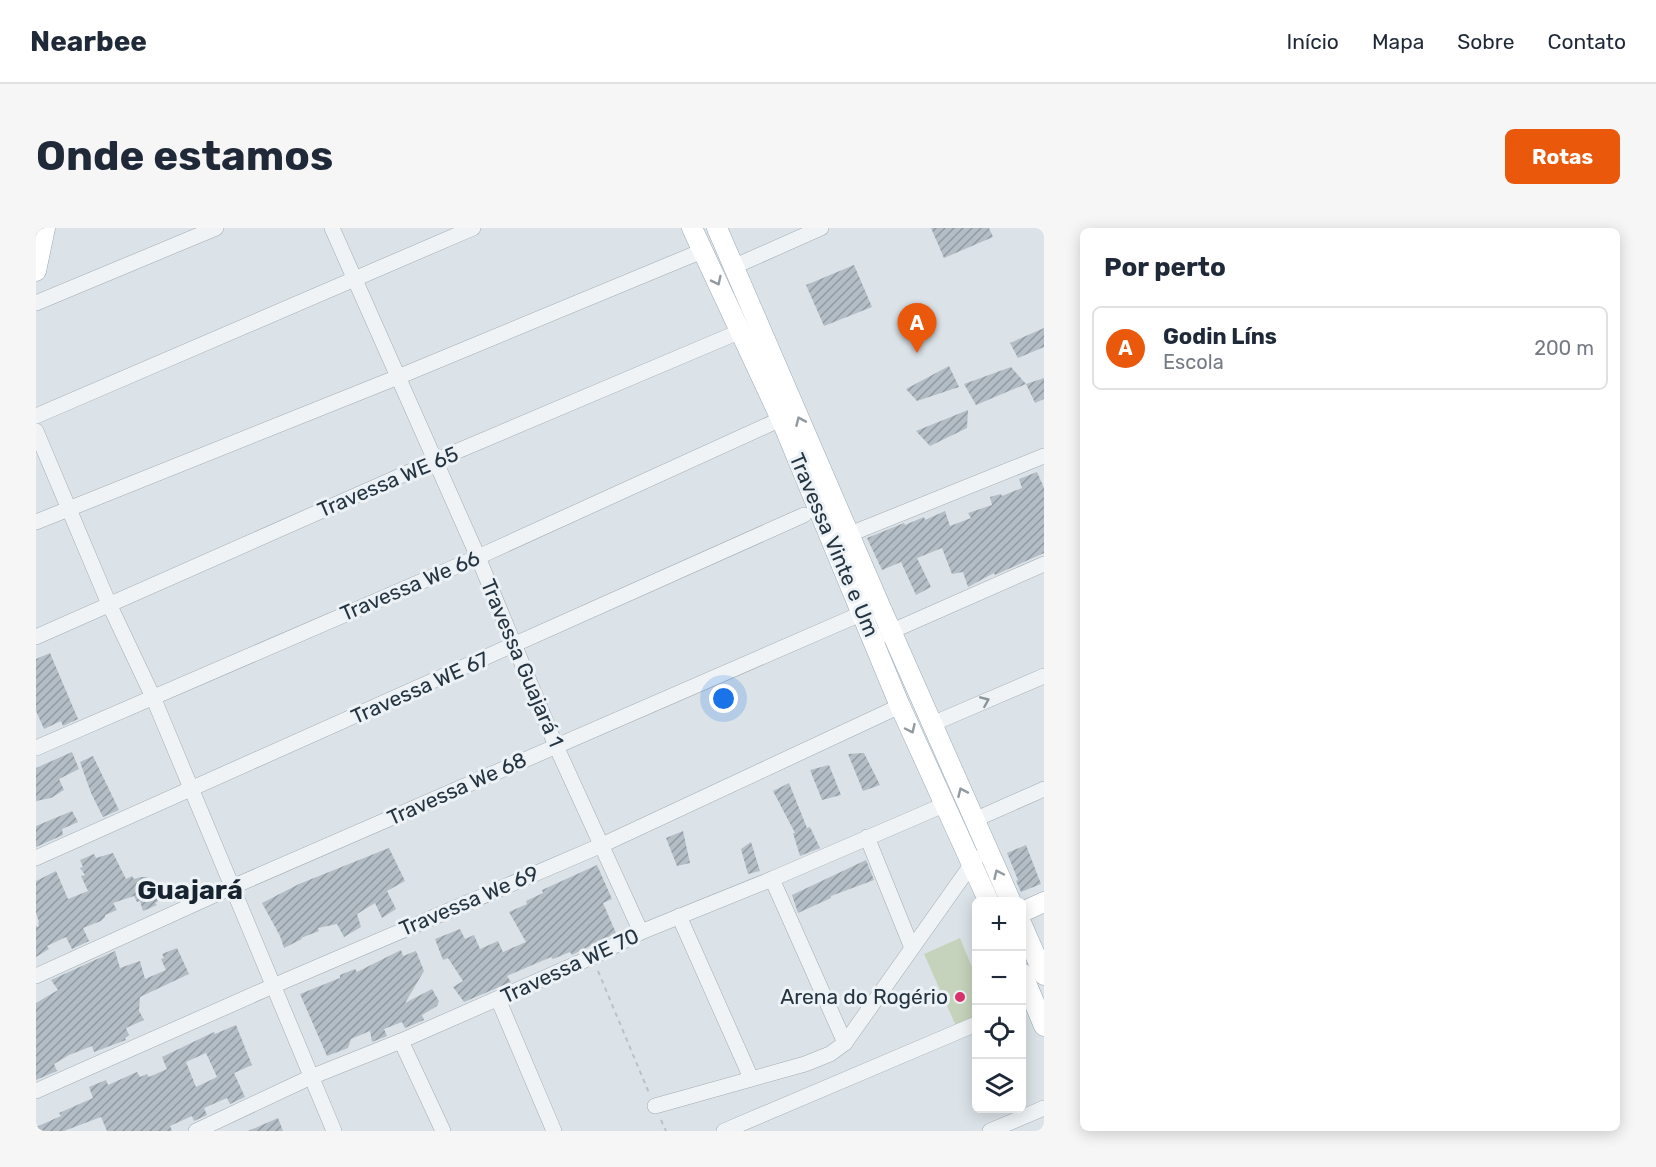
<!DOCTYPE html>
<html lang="pt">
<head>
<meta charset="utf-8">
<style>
  body { margin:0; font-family:Rubik,sans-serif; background:#f6f6f7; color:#1f2937 }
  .controls { position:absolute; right:18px; bottom:18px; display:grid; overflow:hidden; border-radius:9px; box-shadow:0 3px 15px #0003 }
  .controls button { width:54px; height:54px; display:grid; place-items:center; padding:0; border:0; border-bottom:2px solid #e0e1e3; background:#fff; color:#1f2937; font:30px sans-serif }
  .you { position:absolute; left:688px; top:471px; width:21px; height:21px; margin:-15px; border:4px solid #fff; border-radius:50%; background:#1a73e8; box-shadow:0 0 0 9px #1a73e833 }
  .badge { display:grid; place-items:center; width:39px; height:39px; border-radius:50%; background:#ea580c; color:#fff; font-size:20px; font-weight:700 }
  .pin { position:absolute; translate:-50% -50px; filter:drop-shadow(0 2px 3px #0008) }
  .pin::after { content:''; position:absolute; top:32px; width:21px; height:18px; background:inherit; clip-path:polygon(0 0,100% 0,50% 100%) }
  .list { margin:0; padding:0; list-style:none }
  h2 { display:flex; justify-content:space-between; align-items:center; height:78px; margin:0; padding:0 24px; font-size:26px }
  h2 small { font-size:20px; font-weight:400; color:#747a83 }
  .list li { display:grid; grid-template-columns:39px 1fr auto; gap:18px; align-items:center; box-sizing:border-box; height:84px; margin:0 12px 12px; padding:0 12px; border:2px solid #e0e1e3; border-radius:9px }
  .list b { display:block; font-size:22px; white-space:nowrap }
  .list p { margin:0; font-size:20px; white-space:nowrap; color:#747a83 }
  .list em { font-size:20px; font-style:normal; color:#747a83 }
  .icon { flex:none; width:33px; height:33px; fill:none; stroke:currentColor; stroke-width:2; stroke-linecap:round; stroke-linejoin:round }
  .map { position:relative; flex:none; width:1008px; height:903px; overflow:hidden; border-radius:9px }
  header { display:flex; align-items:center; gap:36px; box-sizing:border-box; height:84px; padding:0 30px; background:#fff; border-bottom:2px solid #e0e1e3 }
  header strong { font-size:28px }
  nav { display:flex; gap:33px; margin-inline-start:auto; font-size:21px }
  .intro { display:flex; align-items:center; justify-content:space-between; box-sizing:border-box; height:144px; padding:0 36px }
  h1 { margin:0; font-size:42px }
  .button { padding:15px 27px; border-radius:9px; background:#ea580c; color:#fff; font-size:21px; font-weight:700 }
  main { display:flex; gap:36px; padding:0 36px }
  aside { flex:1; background:#fff; border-radius:9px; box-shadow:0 3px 15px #0003 }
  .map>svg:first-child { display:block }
  .garden { fill:#c6d3bc }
  .building { fill:url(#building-hatch); fill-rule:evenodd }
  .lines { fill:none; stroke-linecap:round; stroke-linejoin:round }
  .minor-casing { stroke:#a1abb2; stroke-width:16 }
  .major-casing { stroke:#9aaab5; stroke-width:21 }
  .path { stroke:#bac1c7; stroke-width:2; stroke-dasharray:4.5 4.5; stroke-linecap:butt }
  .minor { stroke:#eff3f6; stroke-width:15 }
  .major { stroke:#fff; stroke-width:20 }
  .oneway { stroke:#929aa0 }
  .oneway2 { stroke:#8a949b }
  .poi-dot { fill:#db336c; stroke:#ecf2f6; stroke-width:2 }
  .labels { text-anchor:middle; stroke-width:6; stroke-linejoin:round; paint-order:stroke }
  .street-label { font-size:21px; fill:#243440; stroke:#ecf2f6 }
  .poi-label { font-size:21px; fill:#243440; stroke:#ecf2f6; text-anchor:end }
  .district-label { font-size:27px; font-weight:bold; fill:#172430; stroke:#ecf2f6 }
</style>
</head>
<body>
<header>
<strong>Nearbee</strong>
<nav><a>Início</a><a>Mapa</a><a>Sobre</a><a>Contato</a></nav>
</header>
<div class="intro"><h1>Onde estamos</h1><a class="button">Rotas</a></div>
<main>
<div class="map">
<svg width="1008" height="903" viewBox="0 0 1008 903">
  <defs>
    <pattern id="building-hatch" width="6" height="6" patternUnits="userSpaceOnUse" patternTransform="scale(1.5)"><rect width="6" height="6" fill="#b3bdc5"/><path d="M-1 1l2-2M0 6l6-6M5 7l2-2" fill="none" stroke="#919aa1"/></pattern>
  </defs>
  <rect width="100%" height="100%" fill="#dce3e8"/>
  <polygon class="garden" points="924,710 940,749 940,789 920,798 888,726"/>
  <g class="building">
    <polygon points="895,0 953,0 957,9 908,30"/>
    <polygon points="818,37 836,79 788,98 770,57"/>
    <polygon points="1008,100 1008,119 982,130 974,115"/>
    <polygon points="913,138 923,159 881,173 870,161"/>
    <polygon points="975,139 990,156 940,177 928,156"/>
    <polygon points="1008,150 1008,171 999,175 990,156"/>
    <polygon points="932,182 931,200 894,218 880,203"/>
    <polygon points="1001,244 1008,260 1008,325 959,347 958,345 932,359 927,344 916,346 906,320 881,330 895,359 880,367 865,334 846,342 831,310 868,295 869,297 888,289 889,292 909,283 914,298 935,290 932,285 956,277 954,269 965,266 966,268 986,260 983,251"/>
    <polygon points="14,425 42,491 27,498 25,493 8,501 0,483 0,431"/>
    <polygon points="36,524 43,541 23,551 28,562 15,570 0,573 0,540"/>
    <polygon points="828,525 844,557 827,563 812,526"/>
    <polygon points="57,528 83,582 67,589 55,565 44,534"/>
    <polygon points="793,537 805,567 786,572 774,542"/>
    <polygon points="753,555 771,600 774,599 784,620 764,628 757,605 759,605 737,563"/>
    <polygon points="36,583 42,594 26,601 27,607 0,619 0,598"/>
    <polygon points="647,603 654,635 641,638 630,610"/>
    <polygon points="715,614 724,643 712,646 705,621"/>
    <polygon points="990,617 1005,656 985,664 980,653 982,652 971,625"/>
    <polygon points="353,620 369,653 351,663 360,681 346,690 339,675 321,686 325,699 308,709 301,696 282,700 283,703 265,710 266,711 248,720 244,708 226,675 263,656"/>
    <polygon points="77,625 90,651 96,648 98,651 105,649 111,649 112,653 114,652 122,673 119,675 121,677 107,683 104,673 101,674 98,668 77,675 81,682 69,687 69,689 65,693 47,700 53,713 36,721 30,709 11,718 13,721 0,729 0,697 1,699 3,698 2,695 3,694 0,685 0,653 20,643 32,671 52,663 45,648 49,647 44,640 47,639 44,632 58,626 60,630"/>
    <polygon points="830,632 838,652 795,668 795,670 762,685 756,667"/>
    <polygon points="561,637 576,671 567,675 580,705 536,727 534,724 517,731 515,729 471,748 475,754 428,774 417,759 427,753 412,730 407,732 399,711 424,701 429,711 438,707 444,721 462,713 467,724 490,714 473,684 491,676 490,673 507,665 506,662"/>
    <polygon points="141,720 153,746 104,769 103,783 108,792 90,800 93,807 89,810 90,812 58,824 56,818 33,827 18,836 21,843 0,852 0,775 22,762 15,752 79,723 84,740 104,733 109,751 130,742 125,731 128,730 126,726"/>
    <polygon points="365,722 367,728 380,723 388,743 369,775 396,761 403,773 401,778 386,787 388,792 369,800 366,794 348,801 351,808 336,814 334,803 315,811 312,820 291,828 264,766 304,750 304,747 319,741 321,744"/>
    <path d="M200,797L216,837L198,845L209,869L194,876L191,870L168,880L171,887L158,893L156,888L134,898L136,903H71L65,889L28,903H0V899L25,888L23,885L57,870L53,859L70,852L72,857L101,844L104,849L111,846L113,849L131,841L126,829L178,804L179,806ZM170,825L181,849L160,859L150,834Z"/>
    <polygon points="242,890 247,903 212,903"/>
  </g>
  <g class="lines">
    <g class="minor-casing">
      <g id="minor">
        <polyline points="296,0 442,329 520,518 605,704"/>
        <polyline points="697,39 785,0"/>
        <polyline points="0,75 180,0"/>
        <polyline points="0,188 437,0"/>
        <polyline points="0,203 73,376 117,469 298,903"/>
        <polyline points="0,294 362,149 666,23"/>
        <polyline points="814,306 1008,228"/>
        <polyline points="0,409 398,233 705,103"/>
        <polyline points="838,411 1008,336"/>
        <polyline points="896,496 1008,448"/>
        <polyline points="0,520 442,329 745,191"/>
        <polyline points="938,592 1008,561"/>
        <polyline points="831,609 876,720"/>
        <polyline points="0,630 768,287"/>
        <polyline points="736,651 809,815"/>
        <polyline points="643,688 715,850"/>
        <polyline points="0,748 196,659 836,381"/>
        <polyline points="462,771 518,903"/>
        <polyline points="365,813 407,903"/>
        <polyline points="0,863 237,758 566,617 864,478"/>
        <polyline points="619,878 769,836 794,826 809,815 940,630"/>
        <polyline points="160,903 275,849 365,813 556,729 605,704 736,651 910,576"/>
        <polyline points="688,903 940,796"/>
        <polyline points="954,903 1008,880"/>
      </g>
    </g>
    <g class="major-casing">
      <g id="major">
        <polyline points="656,0 745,191 864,478 953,674"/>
        <polyline points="681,0 844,378 975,674"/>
        <polyline points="0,43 9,0"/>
        <polyline points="986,684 1008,674"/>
        <polyline points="986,697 1008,747"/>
        <polyline points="986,745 1008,798"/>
      </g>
    </g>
    <g class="path">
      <polyline points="562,743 613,865"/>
      <polyline points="625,892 630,903"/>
    </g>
    <use href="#minor" class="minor"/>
    <use href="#major" class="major"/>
  </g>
  <defs><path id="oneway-chevron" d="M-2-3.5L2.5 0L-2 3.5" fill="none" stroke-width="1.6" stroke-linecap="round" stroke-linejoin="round" transform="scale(1.5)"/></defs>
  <g class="oneway">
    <use href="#oneway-chevron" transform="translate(681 53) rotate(64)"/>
    <use href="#oneway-chevron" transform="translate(764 193) rotate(-114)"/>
    <use href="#oneway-chevron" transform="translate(875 501) rotate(65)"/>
    <use href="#oneway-chevron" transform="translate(926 564) rotate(-114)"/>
    <use href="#oneway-chevron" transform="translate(962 646) rotate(-115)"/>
  </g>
  <use class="oneway2" href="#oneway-chevron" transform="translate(949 473) rotate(-23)"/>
  <circle class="poi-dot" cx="924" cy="769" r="6"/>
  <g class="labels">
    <g class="street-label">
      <text transform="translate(352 254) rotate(-23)" y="7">Travessa WE 65</text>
      <text transform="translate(798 317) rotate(67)" y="7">Travessa Vinte e Um</text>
      <text transform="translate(374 358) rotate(-23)" y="7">Travessa We 66</text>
      <text transform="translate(486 435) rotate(67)" y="7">Travessa Guajará 1</text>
      <text transform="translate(384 460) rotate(-24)" y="7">Travessa WE 67</text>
      <text transform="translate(421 561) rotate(-24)" y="7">Travessa We 68</text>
      <text transform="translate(433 673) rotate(-23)" y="7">Travessa We 69</text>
      <text transform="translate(534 738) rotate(-25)" y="7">Travessa WE 70</text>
    </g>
    <g class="poi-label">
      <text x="912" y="776">Arena do Rogério</text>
    </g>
    <g class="district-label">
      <text x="154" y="671">Guajará</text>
    </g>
  </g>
</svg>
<div class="controls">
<button>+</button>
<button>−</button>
<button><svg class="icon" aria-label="locate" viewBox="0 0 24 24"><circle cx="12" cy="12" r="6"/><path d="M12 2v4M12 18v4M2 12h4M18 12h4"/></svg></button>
<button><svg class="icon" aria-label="layers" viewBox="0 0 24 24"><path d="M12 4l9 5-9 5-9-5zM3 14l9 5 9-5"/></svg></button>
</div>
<div class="you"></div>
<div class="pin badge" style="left:881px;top:125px">A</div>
</div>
<aside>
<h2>Por perto<small></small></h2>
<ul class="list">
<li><span class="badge">A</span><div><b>Godin Líns</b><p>Escola</p></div><em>200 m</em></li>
</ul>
</aside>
</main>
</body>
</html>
